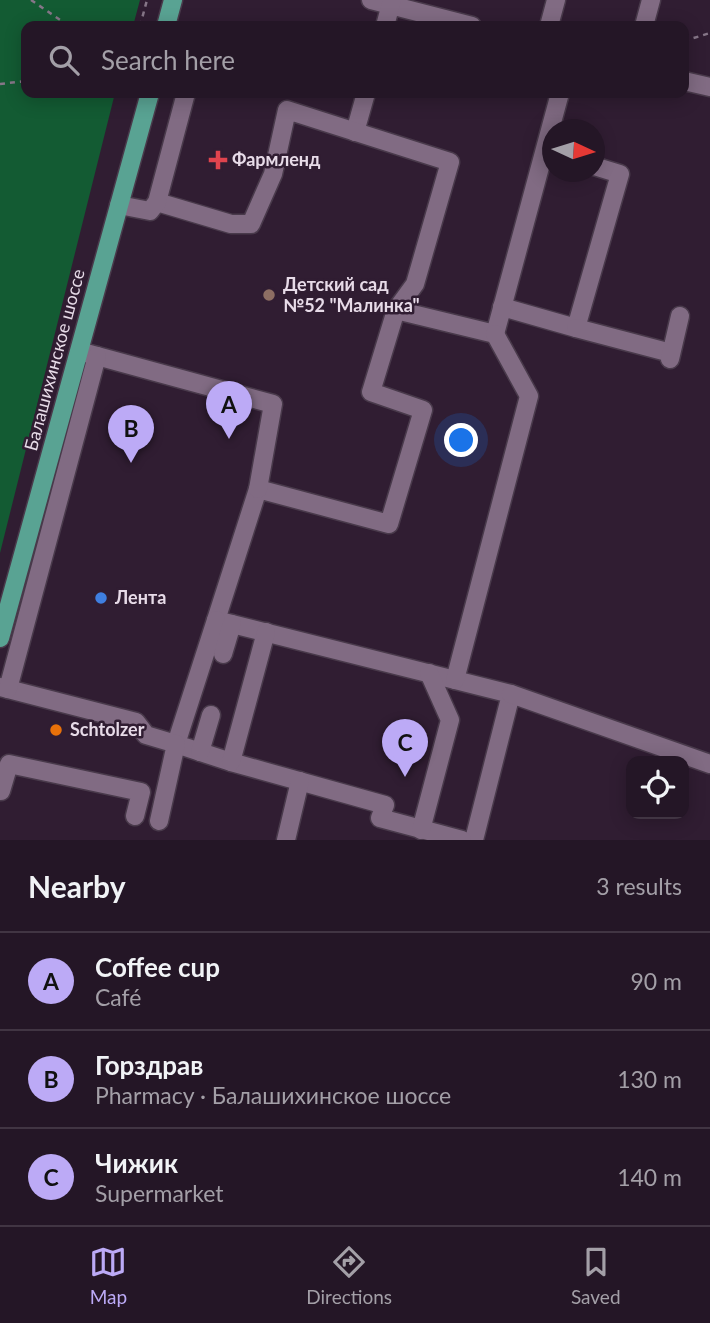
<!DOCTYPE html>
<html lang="en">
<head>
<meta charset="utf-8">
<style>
  body { margin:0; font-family:Lato,sans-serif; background:#302332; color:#f1f3f6 }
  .controls { position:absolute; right:21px; bottom:21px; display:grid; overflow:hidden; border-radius:14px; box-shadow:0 4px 18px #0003 }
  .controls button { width:63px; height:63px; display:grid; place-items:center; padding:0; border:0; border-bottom:2px solid #413543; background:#241626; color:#f1f3f6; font:35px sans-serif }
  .compass { position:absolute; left:542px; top:119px; width:63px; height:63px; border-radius:50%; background:#241626; box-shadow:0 4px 18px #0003; rotate:94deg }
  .you { position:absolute; left:462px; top:441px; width:24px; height:24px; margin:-18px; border:5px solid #fff; border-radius:50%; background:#1a73e8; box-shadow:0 0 0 10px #1a73e833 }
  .badge { display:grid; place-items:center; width:46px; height:46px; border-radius:50%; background:#bcaaf6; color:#111; font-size:23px; font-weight:700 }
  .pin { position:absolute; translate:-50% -58px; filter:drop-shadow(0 2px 4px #0008) }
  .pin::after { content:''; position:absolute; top:37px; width:24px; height:21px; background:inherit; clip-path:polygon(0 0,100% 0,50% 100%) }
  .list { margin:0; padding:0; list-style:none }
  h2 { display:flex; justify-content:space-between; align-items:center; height:91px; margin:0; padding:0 28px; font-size:30px }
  h2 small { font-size:23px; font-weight:400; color:#a39fa7 }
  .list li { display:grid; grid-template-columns:46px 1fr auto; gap:21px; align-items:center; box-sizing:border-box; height:98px; padding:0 28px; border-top:2px solid #413543 }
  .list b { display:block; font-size:26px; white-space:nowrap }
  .list p { margin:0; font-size:23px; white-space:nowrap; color:#a39fa7 }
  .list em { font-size:23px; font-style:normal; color:#a39fa7 }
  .icon { flex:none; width:38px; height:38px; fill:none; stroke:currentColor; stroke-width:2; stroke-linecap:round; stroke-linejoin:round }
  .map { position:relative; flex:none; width:710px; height:840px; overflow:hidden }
  .search { position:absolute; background:#241626; box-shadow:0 4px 18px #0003; left:21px; right:21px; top:21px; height:77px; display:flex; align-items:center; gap:18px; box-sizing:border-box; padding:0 24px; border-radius:14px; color:#a39fa7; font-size:26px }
  .sheet { height:385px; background:#241626 }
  nav { display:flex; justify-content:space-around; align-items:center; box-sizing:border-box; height:98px; border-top:2px solid #413543; background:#241626; font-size:19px; color:#a39fa7 }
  nav a { display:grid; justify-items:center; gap:4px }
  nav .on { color:#bcaaf6 }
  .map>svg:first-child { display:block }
  .green { fill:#135b33 }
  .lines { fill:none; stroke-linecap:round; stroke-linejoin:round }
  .minor-casing { stroke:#493a4b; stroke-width:21 }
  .major-casing { stroke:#493a4b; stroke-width:21 }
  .path { stroke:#867688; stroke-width:2.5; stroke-dasharray:5 5; stroke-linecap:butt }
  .minor { stroke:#816b83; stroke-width:18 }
  .major { stroke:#59a393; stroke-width:18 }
  .health-dot { fill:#e0444e; stroke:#301d32; stroke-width:2.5 }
  .education-dot { fill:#8d6e63; stroke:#301d32; stroke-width:2.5 }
  .shop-dot { fill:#3f7fe0; stroke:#301d32; stroke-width:2.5 }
  .food-dot { fill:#e8710a; stroke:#301d32; stroke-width:2.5 }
  .labels { text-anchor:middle; stroke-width:5; stroke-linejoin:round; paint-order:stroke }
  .poi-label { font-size:18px; font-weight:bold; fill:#e7dbe8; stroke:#301d32; text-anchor:start }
  .street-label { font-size:18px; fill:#e7dbe8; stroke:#301d32 }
</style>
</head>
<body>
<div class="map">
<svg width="710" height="840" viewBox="0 0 710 840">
  <rect width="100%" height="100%" fill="#301d32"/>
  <polygon class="green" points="0,0 140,0 133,26 26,26 26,93 115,93 0,553"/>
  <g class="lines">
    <g class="minor-casing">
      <g id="minor">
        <polyline points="371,0 472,26"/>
        <polyline points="385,26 392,0"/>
        <polyline points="549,26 556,0"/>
        <polyline points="644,26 651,0"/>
        <polyline points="684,81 710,87"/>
        <polyline points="355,132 366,93"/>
        <polyline points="157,202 231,224 251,224 273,174 287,110 450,162 415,284 396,310 371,392 423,410 389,524 258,489 216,620 511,694 474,840"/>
        <polyline points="119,205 150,211 157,202 186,93"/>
        <polyline points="502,307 576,328 620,174 594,166"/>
        <polyline points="396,310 495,334 560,93"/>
        <polyline points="576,328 671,353"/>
        <polyline points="86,353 273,404 258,489"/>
        <polyline points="670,359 680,316"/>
        <polyline points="216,620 176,744 231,762 385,805 380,818 462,840"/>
        <polyline points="223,654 232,624"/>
        <polyline points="455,680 529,396 495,334"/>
        <polyline points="0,687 136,722 146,735 176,744 159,821"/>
        <polyline points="8,689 97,356"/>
        <polyline points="511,694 710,764"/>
        <polyline points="200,752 211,715"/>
        <polyline points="231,762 266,632"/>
        <polyline points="1,791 9,764 141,792 135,816"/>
        <polyline points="421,830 450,720 429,673"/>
        <polyline points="286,840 300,781"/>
      </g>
    </g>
    <g class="major-casing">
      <g id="major">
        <polyline points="166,26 173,0"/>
        <polyline points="0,638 150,93"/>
      </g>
    </g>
    <g class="path">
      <polyline points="31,0 69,26"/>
      <polyline points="140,26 147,0"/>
      <polyline points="684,41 710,33"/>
      <polyline points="0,84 26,81"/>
    </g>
    <use href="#minor" class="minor"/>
    <use href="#major" class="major"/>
  </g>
  <path class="health-dot" d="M214.5 149.5h7v7h7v7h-7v7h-7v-7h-7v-7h7z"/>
  <circle class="education-dot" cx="269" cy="295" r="7"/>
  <circle class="shop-dot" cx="101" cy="598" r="7"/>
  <circle class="food-dot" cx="56" cy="730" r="7"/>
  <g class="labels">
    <g class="poi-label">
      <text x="232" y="166">Фармленд</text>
      <text x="283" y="291">Детский сад<tspan x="283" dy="21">№52 "Малинка"</tspan></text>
      <text x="115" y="604">Лента</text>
      <text x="70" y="736">Schtolzer</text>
    </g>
    <g class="street-label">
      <text transform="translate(55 360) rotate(-75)" y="6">Балашихинское шоссе</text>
    </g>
  </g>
</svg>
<div class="controls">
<button><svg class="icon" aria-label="locate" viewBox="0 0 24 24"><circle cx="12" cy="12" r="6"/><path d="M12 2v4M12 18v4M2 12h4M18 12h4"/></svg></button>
</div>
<svg class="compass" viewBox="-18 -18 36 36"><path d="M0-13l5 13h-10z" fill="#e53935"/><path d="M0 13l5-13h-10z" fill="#a39fa7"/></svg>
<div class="you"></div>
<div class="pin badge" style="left:229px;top:439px">A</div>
<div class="pin badge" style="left:131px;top:463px">B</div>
<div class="pin badge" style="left:405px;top:777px">C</div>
<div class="search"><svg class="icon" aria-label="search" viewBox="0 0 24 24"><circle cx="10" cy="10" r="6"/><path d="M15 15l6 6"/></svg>Search here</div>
</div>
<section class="sheet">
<h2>Nearby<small>3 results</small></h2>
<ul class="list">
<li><span class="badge">A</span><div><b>Coffee cup</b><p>Café</p></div><em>90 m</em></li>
<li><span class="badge">B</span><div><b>Горздрав</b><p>Pharmacy · Балашихинское шоссе</p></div><em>130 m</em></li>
<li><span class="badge">C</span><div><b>Чижик</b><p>Supermarket</p></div><em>140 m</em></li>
</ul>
</section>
<nav>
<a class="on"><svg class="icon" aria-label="map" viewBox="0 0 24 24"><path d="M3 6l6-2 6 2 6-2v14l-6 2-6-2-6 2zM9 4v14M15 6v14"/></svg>Map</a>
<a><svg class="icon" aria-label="directions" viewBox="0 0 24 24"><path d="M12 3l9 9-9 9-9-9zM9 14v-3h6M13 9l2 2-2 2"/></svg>Directions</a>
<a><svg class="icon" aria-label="saved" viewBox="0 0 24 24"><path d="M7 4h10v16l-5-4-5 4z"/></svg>Saved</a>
</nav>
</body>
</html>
